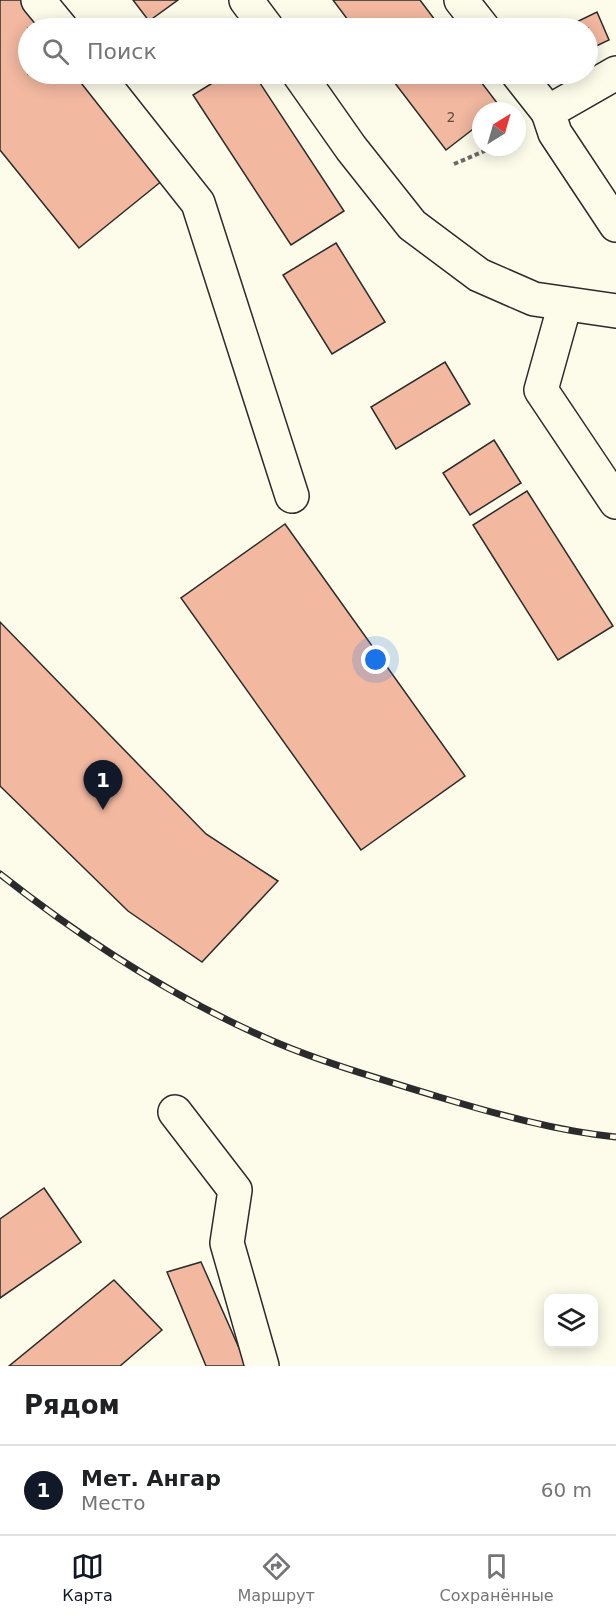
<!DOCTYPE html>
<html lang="ru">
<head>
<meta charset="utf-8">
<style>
  body { margin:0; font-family:"DejaVu Sans",sans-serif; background:#f6f6f6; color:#202124 }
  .controls { position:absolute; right:18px; bottom:18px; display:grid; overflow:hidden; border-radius:12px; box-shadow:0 3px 15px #0003 }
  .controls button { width:54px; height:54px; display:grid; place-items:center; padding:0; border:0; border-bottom:2px solid #e0e0e0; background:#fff; color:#202124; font:30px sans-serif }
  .compass { position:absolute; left:472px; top:102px; width:54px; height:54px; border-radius:50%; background:#fff; box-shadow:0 3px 15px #0003; rotate:37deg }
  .you { position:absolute; left:376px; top:660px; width:21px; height:21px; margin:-15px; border:4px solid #fff; border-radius:50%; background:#1a73e8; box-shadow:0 0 0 9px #1a73e833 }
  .badge { display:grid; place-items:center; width:39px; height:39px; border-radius:50%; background:#111827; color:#fff; font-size:20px; font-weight:700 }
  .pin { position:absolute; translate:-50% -50px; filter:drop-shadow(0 2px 3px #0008) }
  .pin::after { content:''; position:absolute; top:32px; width:21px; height:18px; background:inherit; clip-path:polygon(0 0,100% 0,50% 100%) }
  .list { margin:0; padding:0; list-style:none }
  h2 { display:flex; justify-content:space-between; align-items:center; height:78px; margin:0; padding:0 24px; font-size:26px }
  h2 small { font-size:20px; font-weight:400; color:#757577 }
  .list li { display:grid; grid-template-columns:39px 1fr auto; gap:18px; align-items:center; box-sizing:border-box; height:90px; padding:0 24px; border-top:2px solid #e0e0e0 }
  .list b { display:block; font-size:22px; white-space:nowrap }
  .list p { margin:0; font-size:20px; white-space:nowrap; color:#757577 }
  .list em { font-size:20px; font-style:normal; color:#757577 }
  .icon { flex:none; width:33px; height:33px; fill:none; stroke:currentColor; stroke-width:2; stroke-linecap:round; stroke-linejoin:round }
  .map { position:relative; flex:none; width:616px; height:1366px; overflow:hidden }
  .search { position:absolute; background:#fff; box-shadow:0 3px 15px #0003; left:18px; right:18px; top:18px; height:66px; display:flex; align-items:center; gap:15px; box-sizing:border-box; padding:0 21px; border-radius:33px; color:#757577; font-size:22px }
  .sheet { height:168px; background:#fff }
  nav { display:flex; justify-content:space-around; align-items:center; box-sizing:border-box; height:84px; border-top:2px solid #e0e0e0; background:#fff; font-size:16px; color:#757577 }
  nav a { display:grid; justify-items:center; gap:3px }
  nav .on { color:#111827 }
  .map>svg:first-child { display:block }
  .building { fill:#f2b8a0; stroke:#2b2b2b; stroke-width:1.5 }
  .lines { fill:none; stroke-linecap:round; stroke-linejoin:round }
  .minor-casing { stroke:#2b2b2b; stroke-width:36 }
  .path { stroke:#6a6964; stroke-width:4; stroke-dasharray:4.5 3; stroke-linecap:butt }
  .minor { stroke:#fdfbea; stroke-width:33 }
  .rail-casing { stroke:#2b2b2b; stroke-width:7 }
  .rail { stroke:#fdfbea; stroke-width:4.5; stroke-dasharray:14; stroke-linecap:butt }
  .labels { text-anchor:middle; stroke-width:4.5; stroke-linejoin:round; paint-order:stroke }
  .number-label { font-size:14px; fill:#5d4e48 }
</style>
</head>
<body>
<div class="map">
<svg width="616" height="1366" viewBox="0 0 616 1366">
  <rect width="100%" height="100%" fill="#fdfbea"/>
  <g class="building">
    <polygon points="0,0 26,0 49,28 28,28 28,74 85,74 168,176 79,248 0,150"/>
    <polygon points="133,0 178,0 149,21"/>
    <polygon points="333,0 420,0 441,28 354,28"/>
    <polygon points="597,12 609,40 588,50 588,28 569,28 568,26"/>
    <polygon points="227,74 254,74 344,211 291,245 193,95"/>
    <polygon points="388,74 475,74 501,108 497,111 481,111 481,123 446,150"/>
    <polygon points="336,243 385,322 332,354 283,275"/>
    <polygon points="445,362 470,404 396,449 371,407"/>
    <polygon points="494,440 521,483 470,515 443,473"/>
    <polygon points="527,491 613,626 558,660 473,525"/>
    <polygon points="285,524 465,776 361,850 181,598"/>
    <polygon points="0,622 206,834 278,881 202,962 128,911 0,786"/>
    <polygon points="44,1188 81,1242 0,1298 0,1219"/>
    <polygon points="201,1262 247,1366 206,1366 167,1272"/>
    <polygon points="114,1280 162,1330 120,1366 9,1366"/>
  </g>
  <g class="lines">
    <g class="minor-casing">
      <g id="minor">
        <polyline points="38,0 61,28"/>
        <polyline points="246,0 267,28"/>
        <polyline points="461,0 483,28"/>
        <polyline points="616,73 548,112 555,133 616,225"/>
        <polyline points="96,74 198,203 292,496"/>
        <polyline points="299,74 351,148 412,225 479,275 534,299 616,311"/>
        <polyline points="518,74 548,112"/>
        <polyline points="565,304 541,390 616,502"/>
        <polyline points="175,1112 235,1190 227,1243 262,1366"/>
      </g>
    </g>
    <polyline class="path" points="454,164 494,147"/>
    <use href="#minor" class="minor"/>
    <g class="rail-casing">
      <path id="rail" d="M0,874C85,941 175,999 275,1042C327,1064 384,1080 439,1097C496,1114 557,1131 616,1137"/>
    </g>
    <use href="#rail" class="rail"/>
  </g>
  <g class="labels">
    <g class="number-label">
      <text x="451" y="122">2</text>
    </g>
  </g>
</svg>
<div class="controls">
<button><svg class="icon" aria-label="layers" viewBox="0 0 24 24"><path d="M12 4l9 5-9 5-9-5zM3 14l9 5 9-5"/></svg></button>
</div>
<svg class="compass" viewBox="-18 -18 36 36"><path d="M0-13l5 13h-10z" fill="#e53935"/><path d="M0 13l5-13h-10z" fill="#757577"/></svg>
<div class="you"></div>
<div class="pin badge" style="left:103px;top:810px">1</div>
<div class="search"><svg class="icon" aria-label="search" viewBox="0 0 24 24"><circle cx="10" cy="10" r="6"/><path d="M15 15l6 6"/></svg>Поиск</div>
</div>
<section class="sheet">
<h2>Рядом<small></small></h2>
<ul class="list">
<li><span class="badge">1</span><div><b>Мет. Ангар</b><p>Место</p></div><em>60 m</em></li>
</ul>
</section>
<nav>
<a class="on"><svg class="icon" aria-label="map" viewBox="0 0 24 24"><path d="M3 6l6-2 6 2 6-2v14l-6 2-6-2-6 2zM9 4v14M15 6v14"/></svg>Карта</a>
<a><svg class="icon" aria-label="directions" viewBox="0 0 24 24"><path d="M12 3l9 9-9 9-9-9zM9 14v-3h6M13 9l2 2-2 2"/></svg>Маршрут</a>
<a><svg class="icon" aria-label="saved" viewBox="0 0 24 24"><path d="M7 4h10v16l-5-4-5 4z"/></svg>Сохранённые</a>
</nav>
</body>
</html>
